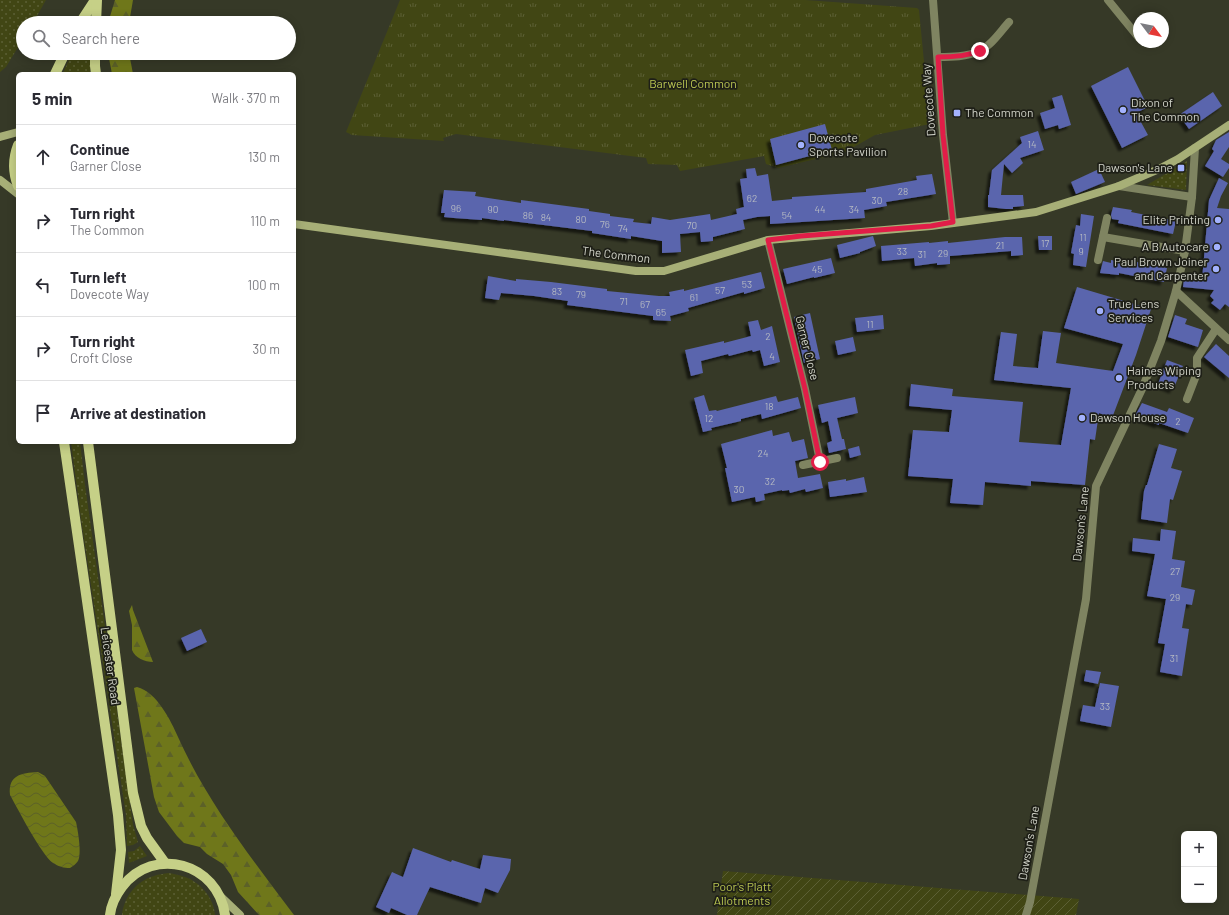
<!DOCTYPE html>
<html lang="en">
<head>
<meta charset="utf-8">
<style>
  body { margin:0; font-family:Barlow,sans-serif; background:#f7f7f7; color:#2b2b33 }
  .controls { position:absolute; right:12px; bottom:12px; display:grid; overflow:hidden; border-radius:6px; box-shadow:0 2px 10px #0003 }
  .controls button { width:36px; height:36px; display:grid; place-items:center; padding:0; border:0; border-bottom:1px solid #e1e1e2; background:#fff; color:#2b2b33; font:20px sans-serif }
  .compass { position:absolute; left:1133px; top:12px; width:36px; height:36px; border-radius:50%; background:#fff; box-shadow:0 2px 10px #0003; rotate:122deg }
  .stop { position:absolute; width:12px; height:12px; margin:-9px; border:3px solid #e11d48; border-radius:50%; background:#fff }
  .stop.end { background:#e11d48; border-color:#fff; box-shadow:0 1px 4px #0008 }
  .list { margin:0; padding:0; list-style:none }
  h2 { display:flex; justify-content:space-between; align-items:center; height:52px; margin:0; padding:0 16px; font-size:17px }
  h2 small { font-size:13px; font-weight:400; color:#7c7c81 }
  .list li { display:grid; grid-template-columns:26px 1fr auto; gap:12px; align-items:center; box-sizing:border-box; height:64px; padding:0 16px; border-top:1px solid #e1e1e2 }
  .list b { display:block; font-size:15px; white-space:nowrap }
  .list p { margin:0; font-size:13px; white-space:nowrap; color:#7c7c81 }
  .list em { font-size:13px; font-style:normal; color:#7c7c81 }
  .icon { flex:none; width:22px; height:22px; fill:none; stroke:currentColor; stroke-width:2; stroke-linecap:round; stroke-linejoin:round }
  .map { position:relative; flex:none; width:1229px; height:915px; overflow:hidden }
  .search { position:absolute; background:#fff; box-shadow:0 2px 10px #0003; left:16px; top:16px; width:280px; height:44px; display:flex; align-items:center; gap:10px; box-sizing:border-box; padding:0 14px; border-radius:22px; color:#7c7c81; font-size:15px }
  .panel { position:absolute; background:#fff; box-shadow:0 2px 10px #0003; left:16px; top:72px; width:280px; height:372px; border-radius:6px }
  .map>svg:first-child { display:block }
  .grass { fill:url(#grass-dots) }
  .forest { fill:url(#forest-firs) }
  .park { fill:url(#park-tufts) }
  .garden { fill:url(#garden-furrows) }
  .water { fill:url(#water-waves) }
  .building { fill:#5a65ad; filter:url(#shadow) }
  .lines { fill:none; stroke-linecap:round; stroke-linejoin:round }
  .street { stroke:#7f8461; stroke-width:8 }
  .secondary { stroke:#a7af77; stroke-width:8 }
  .primary { stroke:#c6d087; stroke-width:10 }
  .route { stroke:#e11d48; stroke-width:5 }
  .poi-dot { fill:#a3b2fd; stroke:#1e1f17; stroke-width:1.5 }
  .labels { text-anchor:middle; stroke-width:3.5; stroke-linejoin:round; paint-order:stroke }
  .number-label { font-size:10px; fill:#b4b8c2 }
  .park-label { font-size:12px; fill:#bcc852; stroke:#1e1f17 }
  .street-label { font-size:12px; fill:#d2d4c9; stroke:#1e1f17 }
  .poi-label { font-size:12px; fill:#d2d4c9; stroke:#1e1f17; text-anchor:start }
</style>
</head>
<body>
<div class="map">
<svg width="1229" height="915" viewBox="0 0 1229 915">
  <defs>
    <pattern id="grass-dots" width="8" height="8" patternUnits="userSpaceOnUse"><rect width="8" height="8" fill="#414614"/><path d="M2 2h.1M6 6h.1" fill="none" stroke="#5c6035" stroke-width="1.8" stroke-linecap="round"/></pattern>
    <pattern id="forest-firs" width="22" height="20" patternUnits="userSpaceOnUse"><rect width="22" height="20" fill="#6f771a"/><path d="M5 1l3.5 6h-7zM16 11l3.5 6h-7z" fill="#5c6128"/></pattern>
    <pattern id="park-tufts" width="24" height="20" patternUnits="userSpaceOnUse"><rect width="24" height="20" fill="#414614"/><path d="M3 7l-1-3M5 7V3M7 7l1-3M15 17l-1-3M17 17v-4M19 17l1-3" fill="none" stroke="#5c6035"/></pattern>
    <pattern id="garden-furrows" width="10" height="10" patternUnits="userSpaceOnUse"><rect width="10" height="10" fill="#414614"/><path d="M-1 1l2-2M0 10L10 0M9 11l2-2" fill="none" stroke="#5c6035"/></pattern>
    <pattern id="water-waves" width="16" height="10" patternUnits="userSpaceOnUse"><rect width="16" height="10" fill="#6f7719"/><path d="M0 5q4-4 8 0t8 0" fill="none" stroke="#5c6127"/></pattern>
    <filter id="shadow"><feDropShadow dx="-3.5" dy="3.5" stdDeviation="1" flood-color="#0009"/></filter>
  </defs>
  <rect width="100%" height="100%" fill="#363927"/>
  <g class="grass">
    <polygon points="0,0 46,0 33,23 23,23 23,39 6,67 0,72"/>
    <polygon points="72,53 90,53 90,72 63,73"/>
    <polygon points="1187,161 1186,190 1147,185"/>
    <polygon points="71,442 80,442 85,485 133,825 138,842 133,845 127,846 126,815 81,519"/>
    <polygon points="140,846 147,856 129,863 128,852 134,851"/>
    <path d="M169,873C174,874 180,875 185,877C200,882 214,898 215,915H122C124,897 136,881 154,876C158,874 164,874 169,873Z"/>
  </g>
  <g class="forest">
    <polygon points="115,0 133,0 129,23 108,23"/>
    <polygon points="108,53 129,53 133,74 112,74"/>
    <path d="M132,605L133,610L153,662C145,662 135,658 132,650V625L129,611Z"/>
    <path d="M137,687C157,692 171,721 178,737C207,802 252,859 294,915H259L238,892L231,875L223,864L207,854L200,847L184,843L177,836L159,812L154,797L134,688Z"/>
  </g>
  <polygon class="park" points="400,0 805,0 917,8 919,10 930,124 875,135 845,152 778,168 766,164 764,156 680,171 677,165 648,164 646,158 456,134 443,138 444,141 352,135 346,132"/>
  <polygon class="garden" points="723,871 1079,899 1076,915 717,915"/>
  <path class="water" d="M38,772L45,776L76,822C78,831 82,854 78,861C76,864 73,866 70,868C64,868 59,867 53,863C41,854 19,811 10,795C8,775 21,773 38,772Z"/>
  <g class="building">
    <polygon points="1128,67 1148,107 1136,113 1148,135 1122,148 1091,86"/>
    <polygon points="1213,92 1222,106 1189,129 1179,115"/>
    <polygon points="1062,95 1071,125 1059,129 1058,125 1045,129 1040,113 1055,108 1052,98"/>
    <polygon points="825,124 832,150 776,165 770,139"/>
    <polygon points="1038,131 1044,150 1020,158 1023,163 1012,173 1004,164 1001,195 1023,195 1024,206 1013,207 1013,209 1006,209 988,207 988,195 989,195 992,170 1022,143 1020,137"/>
    <polygon points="1229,132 1229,147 1221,159 1229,164 1229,168 1223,177 1205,166 1214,151 1212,149 1216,140"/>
    <polygon points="755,168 757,176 768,174 772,201 792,199 792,197 866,192 866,189 917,180 916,176 932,174 936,194 886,202 887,206 864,210 865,218 770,224 770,216 757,217 743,220 745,229 713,237 713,241 701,242 700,232 680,234 681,252 662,253 662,241 631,236 631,239 592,233 592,231 504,220 504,221 482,218 482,220 454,218 444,217 445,213 441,213 444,190 476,192 475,196 521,203 521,200 589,209 589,211 610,214 610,216 634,219 633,222 651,224 652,217 670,220 710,214 711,220 737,214 736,209 744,207 740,179 747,178 746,169"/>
    <polygon points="1099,169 1105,182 1076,194 1071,182"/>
    <polygon points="1219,178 1228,183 1221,196 1217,208 1229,209 1229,307 1225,304 1220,310 1211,303 1214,300 1210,296 1214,290 1183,287 1184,279 1202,280 1209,200"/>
    <polygon points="1113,207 1132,210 1131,212 1176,221 1173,234 1118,223 1119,220 1112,219 1111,215"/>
    <polygon points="1081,214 1094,216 1086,267 1073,265 1074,254 1071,253 1076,225 1080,226"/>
    <polygon points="873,236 876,246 860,252 860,253 840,258 837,245"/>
    <polygon points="1038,236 1052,236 1052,250 1039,250"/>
    <polygon points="1005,237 1022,237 1023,255 1011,256 1011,251 950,256 950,264 937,265 937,263 915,266 914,258 882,261 881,246 929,242 929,243 948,241 948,243"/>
    <polygon points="831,258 835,273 814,278 814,277 787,284 783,269"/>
    <polygon points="1122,259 1167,268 1164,282 1119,273 1119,275 1100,273 1103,261 1111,263 1111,260 1122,262"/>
    <polygon points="761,272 765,288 744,294 744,292 688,308 689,311 670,316 671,321 653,320 653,316 567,305 568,301 534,296 501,293 499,300 485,298 488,276 516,281 516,279 551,282 607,289 607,291 659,296 670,296 669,292 684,289 684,291"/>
    <polygon points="1077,287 1141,306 1142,302 1152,306 1136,355 1112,418 1099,413 1095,440 1090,439 1085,485 1031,481 1031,486 985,482 983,505 950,503 953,479 908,476 913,430 949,432 952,410 909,406 911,384 953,389 952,396 1023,402 1019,442 1061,445 1071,388 994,380 1001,332 1017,334 1013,366 1038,368 1043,331 1061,333 1056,363 1113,371 1123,344 1064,328"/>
    <polygon points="810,313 820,359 804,363 794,317"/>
    <polygon points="883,315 884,329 857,332 855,318"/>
    <polygon points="1175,315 1187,319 1185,324 1203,330 1198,347 1168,337"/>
    <polygon points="758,320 761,330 772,326 780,362 764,366 760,350 753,352 752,350 729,356 728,354 701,361 703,373 691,376 685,350 724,341 724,343 751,336 748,322"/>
    <polygon points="853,337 856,351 838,355 835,341"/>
    <polygon points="1216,344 1229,356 1229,378 1204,357"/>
    <polygon points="1167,360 1183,366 1173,390 1158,384"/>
    <polygon points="704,395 709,411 716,410 717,411 776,396 778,402 798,397 801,408 762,419 761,414 741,419 741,421 711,428 712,430 703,432 694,398"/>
    <polygon points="855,397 858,413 837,418 842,439 844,439 846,449 829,453 827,443 832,441 828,421 822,423 818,405"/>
    <polygon points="1142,403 1167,412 1169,408 1194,418 1188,433 1159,423 1159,425 1135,416"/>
    <polygon points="772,430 773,436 789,432 792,442 804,439 808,458 795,461 798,478 820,474 823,488 806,492 805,489 790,493 789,490 782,491 782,490 764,494 765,500 756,502 755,497 732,502 725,468 727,468 721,444"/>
    <polygon points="1159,444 1177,449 1171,468 1182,471 1173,500 1170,499 1167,523 1141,519 1144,491 1146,485 1147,485"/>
    <polygon points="859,446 861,455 850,458 848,449"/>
    <polygon points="864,477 867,492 830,497 828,482 846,479 846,481"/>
    <polygon points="1161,529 1176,531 1172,559 1185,561 1181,587 1195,590 1192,605 1186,604 1182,628 1189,629 1182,676 1160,672 1165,644 1158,643 1166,599 1147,596 1155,554 1132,551 1133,538 1160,541"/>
    <polygon points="201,629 207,642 187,651 181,638"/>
    <polygon points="1086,670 1101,672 1098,684 1084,681"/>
    <polygon points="1100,683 1119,686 1111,727 1080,721 1083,705 1095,707"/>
    <polygon points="413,848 451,862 452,860 480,869 483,855 511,859 510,870 498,893 485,888 481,903 430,887 417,915 407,915 391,908 389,913 376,907 392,872 403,877"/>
  </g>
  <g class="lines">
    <g class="street">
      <polyline points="933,0 943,135 953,223"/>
      <polyline points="1108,0 1139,38"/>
      <path d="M938,57C951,57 967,57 979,51C991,46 1000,32 1009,22"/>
      <polyline points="1119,186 1192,197"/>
      <polyline points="1103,237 1185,251"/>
      <polyline points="768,240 805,389 820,461"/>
      <polyline points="1098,260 1107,218"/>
      <polyline points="1176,291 1229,340"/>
      <polyline points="1187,399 1197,373 1197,358 1216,329"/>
      <polyline points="803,465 837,458"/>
      <polyline points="1026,915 1030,902 1086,599 1096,486 1142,389 1161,341 1176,291 1185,251 1192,197 1195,148"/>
    </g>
    <g class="secondary">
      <polyline points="0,137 18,132"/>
      <polyline points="0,180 18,194"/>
      <polyline points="294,224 636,271 664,271 768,240 931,226 1036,212 1119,186 1159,169 1178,159 1229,125"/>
      <polyline points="220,896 240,915"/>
    </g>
    <g class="primary">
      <polyline points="80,23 95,0"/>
      <polyline points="96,23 97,0"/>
      <polyline points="95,53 95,66 96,74"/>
      <polyline points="55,74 65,53"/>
      <path d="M18,145C13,158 13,173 18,186"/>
      <polyline points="64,442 118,815 121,850 116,894"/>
      <polyline points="88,442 133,793 141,826 147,838 165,863"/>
      <path d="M110,915C111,905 116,895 122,887C154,845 218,863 225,915"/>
    </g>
  </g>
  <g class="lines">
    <path class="route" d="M820,462L805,389L768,240L801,236L931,226L953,222L943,135L938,57C952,57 967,56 980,51"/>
  </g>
  <g class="poi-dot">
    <circle cx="1123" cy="110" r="4"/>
    <rect x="953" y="109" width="8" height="8" rx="2"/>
    <circle cx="801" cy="145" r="4"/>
    <rect x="1177" y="164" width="8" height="8" rx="2"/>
    <circle cx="1218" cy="220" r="4"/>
    <circle cx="1217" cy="247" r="4"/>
    <circle cx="1216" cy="269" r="4"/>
    <circle cx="1100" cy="311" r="4"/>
    <circle cx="1119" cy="378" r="4"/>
    <circle cx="1082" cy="418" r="4"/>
  </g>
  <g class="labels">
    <g class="number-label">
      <text x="1032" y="148">14</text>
      <text x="903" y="195">28</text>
      <text x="752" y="202">62</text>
      <text x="877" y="204">30</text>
      <text x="456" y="212">96</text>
      <text x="493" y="213">90</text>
      <text x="820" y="213">44</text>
      <text x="854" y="213">34</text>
      <text x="528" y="219">86</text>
      <text x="787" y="219">54</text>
      <text x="546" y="221">84</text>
      <text x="581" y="223">80</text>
      <text x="605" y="228">76</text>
      <text x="692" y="229">70</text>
      <text x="623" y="232">74</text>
      <text x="1083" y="241">11</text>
      <text x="1045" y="247">17</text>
      <text x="1000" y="249">21</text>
      <text x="902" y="255">33</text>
      <text x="1081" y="255">9</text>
      <text x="943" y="257">29</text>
      <text x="922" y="258">31</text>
      <text x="817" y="273">45</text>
      <text x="747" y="288">53</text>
      <text x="720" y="294">57</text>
      <text x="557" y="295">83</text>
      <text x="581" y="298">79</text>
      <text x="694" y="301">61</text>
      <text x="624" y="305">71</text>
      <text x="645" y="308">67</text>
      <text x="661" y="316">65</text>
      <text x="870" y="328">11</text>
      <text x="768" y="340">2</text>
      <text x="772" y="360">4</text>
      <text x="769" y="410">18</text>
      <text x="709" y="422">12</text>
      <text x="1178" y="425">2</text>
      <text x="763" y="457">24</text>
      <text x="770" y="485">32</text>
      <text x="739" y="493">30</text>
      <text x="1175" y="575">27</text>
      <text x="1175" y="601">29</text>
      <text x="1174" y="662">31</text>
      <text x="1105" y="710">33</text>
    </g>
    <g class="park-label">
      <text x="693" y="88">Barwell Common</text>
      <text x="742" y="891">Poor's Platt<tspan x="742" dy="14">Allotments</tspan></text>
    </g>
    <g class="street-label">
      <text transform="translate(929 100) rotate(-94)" y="4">Dovecote Way</text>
      <text transform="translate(616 255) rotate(7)" y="4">The Common</text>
      <text transform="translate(807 348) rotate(76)" y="4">Garner Close</text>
      <text transform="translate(1081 524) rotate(-84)" y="4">Dawson's Lane</text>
      <text transform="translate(110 666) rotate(82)" y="4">Leicester Road</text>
      <text transform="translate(1029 843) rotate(-80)" y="4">Dawson's Lane</text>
    </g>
    <g class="poi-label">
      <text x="1131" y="107">Dixon of<tspan x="1131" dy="14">The Common</tspan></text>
      <text x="965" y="117">The Common</text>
      <text x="809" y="142">Dovecote<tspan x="809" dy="14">Sports Pavilion</tspan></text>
      <text x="1173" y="172" text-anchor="end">Dawson's Lane</text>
      <text x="1210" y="224" text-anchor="end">Elite Printing</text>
      <text x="1209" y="251" text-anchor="end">A B Autocare</text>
      <text x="1208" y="266" text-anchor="end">Paul Brown Joiner<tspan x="1208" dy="14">and Carpenter</tspan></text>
      <text x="1108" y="308">True Lens<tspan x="1108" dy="14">Services</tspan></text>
      <text x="1127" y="375">Haines Wiping<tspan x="1127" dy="14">Products</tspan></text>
      <text x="1090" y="422">Dawson House</text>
    </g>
  </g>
</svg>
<div class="controls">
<button>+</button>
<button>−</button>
</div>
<svg class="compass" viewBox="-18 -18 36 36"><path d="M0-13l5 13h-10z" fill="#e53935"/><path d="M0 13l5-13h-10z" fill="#7c7c81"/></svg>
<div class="stop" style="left:820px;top:462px"></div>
<div class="stop end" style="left:980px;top:51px"></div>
<div class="search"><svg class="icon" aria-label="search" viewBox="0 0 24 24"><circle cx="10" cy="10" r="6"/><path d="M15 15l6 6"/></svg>Search here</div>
<section class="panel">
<h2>5 min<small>Walk · 370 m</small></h2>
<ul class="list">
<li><svg class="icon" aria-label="ahead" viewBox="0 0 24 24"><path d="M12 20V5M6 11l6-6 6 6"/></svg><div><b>Continue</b><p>Garner Close</p></div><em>130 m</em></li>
<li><svg class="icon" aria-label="right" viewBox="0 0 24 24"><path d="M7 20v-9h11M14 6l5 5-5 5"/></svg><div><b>Turn right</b><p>The Common</p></div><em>110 m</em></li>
<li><svg class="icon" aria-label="left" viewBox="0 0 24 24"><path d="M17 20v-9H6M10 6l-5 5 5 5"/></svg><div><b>Turn left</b><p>Dovecote Way</p></div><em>100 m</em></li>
<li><svg class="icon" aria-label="right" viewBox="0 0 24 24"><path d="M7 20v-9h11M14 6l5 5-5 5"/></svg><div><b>Turn right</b><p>Croft Close</p></div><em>30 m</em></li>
<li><svg class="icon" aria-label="arrive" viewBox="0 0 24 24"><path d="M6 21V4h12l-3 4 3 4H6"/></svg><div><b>Arrive at destination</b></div></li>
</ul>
</section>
</div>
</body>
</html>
